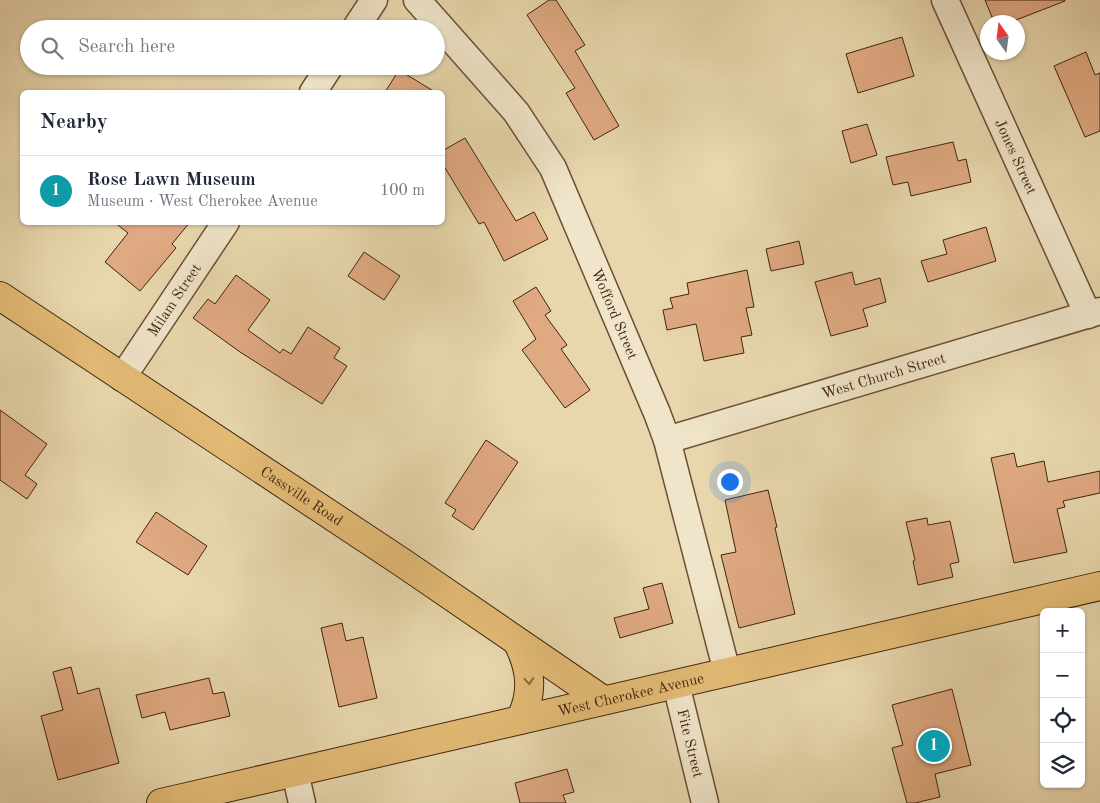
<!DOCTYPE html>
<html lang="en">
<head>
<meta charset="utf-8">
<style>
  body { margin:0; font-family:"Old Standard TT",serif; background:#f2f2f3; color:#1f2937 }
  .controls { position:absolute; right:15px; bottom:15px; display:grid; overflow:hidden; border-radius:8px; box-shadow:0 1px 4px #0004 }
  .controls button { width:45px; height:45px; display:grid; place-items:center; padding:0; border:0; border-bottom:1px solid #e0e1e3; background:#fff; color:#1f2937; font:25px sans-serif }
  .compass { position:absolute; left:980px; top:15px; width:45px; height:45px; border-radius:50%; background:#fff; box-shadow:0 1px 4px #0004; rotate:346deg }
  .you { position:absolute; left:729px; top:481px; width:18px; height:18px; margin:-12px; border:4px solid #fff; border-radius:50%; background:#1a73e8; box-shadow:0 0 0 8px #1a73e833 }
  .badge { display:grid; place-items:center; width:32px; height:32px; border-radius:50%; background:#1a73e8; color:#fff; font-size:16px; font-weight:700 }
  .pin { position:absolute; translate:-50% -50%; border:2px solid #fff; box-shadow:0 1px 5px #0006 }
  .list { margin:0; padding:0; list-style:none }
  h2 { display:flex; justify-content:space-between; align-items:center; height:65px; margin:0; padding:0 20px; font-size:21px }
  h2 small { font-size:16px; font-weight:400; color:#747a83 }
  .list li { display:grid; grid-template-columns:32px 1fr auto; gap:15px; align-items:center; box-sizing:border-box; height:70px; padding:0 20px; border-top:1px solid #e0e1e3 }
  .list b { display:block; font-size:19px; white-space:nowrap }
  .list p { margin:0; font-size:16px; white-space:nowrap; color:#747a83 }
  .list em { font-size:16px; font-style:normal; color:#747a83 }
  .icon { flex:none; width:28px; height:28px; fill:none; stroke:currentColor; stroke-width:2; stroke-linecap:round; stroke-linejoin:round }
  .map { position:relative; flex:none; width:1100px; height:803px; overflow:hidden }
  .search { position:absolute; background:#fff; box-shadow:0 1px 4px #0004; left:20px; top:20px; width:425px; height:55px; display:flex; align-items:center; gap:12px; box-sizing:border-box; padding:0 18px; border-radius:28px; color:#747a83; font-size:19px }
  .panel { position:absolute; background:#fff; box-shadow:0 1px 4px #0004; left:20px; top:90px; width:425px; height:135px; border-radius:8px }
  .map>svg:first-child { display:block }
  .building { fill:#dfa981; stroke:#42230e }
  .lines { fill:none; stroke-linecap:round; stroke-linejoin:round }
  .minor-casing { stroke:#6c5036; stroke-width:29 }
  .major-casing { stroke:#42230e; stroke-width:30 }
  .minor { stroke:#f0e5ca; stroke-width:26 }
  .major { stroke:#e4bc76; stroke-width:28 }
  .oneway { stroke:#8b683d }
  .labels { text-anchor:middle; stroke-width:4; stroke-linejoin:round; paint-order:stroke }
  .street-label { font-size:15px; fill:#42230e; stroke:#f0e5ca }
</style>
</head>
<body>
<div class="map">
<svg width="1100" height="803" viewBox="0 0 1100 803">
  <rect width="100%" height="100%" fill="#e8d7ad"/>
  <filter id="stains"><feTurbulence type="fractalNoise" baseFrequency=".004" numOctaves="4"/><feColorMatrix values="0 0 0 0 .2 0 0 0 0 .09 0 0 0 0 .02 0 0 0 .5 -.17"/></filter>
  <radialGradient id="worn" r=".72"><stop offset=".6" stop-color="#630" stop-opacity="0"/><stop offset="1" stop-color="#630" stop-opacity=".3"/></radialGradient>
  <g class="building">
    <polygon points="549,0 556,0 585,45 575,51 619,126 594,140 566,93 575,88 527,15"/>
    <polygon points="985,0 1065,0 1065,1 1011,22 994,22"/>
    <polygon points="902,37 914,76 858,93 846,54"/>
    <polygon points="1086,52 1095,75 1100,73 1100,131 1085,137 1054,66"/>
    <polygon points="399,70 435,92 385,92"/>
    <polygon points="867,124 877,155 851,163 842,131"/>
    <polygon points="465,138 516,221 534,212 548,239 504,261 484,222 479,224 442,163 442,151"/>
    <polygon points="953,142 958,161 966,159 971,182 911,196 908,182 893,185 886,157"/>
    <polygon points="114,222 190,222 172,244 176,248 140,291 105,262 128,233"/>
    <polygon points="986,227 996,261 928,282 921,261 947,254 943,240"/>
    <polygon points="799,241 804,264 771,271 766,249"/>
    <polygon points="364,252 400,276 384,300 348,276"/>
    <polygon points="747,270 754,307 746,308 752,335 741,337 744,353 704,361 696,324 667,330 663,310 673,308 670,298 689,294 687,283"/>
    <polygon points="852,272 855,285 880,278 886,302 863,309 868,326 831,336 815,282"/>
    <polygon points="236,275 270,300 248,330 280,353 283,349 291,354 308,327 340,348 334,358 347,366 322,404 240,352 193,318 208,299 215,304"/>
    <polygon points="536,287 551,311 545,315 567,345 561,349 590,390 565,408 522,350 536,339 513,301"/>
    <polygon points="0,410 47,444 25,475 37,484 27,499 0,480"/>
    <polygon points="486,440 518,462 473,530 452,516 456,510 445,503"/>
    <polygon points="1014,453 1017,467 1044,461 1048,482 1100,471 1100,493 1063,501 1065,507 1057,509 1067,552 1014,563 991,458"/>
    <polygon points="768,490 777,527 775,528 795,614 739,628 721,555 736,552 725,500"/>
    <polygon points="156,512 207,546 188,575 136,542"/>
    <polygon points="927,518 928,525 950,521 959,562 950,564 953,577 918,585 913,561 915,560 906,522"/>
    <polygon points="662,583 673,623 620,638 614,618 649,609 643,588"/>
    <polygon points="342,623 346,641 363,637 377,698 339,707 321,628"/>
    <polygon points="71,667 78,694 99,688 119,763 58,780 41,716 63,710 53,672"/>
    <polygon points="209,678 213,694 224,692 230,716 170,730 165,712 142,718 136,695"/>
    <polygon points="952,689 971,765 935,774 940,797 915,803 907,803 892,748 903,745 892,705"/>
    <polygon points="567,769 574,792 563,795 566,803 520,803 515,783"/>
  </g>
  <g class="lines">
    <g class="minor-casing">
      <g id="minor">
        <path id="s1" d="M417,0L516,112L553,168L657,413L667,440L727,672"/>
        <path id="s2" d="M945,0L1088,315"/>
        <polyline points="355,29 374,0"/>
        <polyline points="313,92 330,66"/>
        <path id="s3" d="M122,378L226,222"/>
        <path id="s4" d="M667,440L1100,311"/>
        <path id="s5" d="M676,684L705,803"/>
        <polyline points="295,772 302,803"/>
      </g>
    </g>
    <g class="major-casing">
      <g id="major">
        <path id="s6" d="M0,296L403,563L603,700"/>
        <path d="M518,643C531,669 534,693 520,720"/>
        <path id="s7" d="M161,803L1100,586"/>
      </g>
    </g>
    <use href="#minor" class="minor"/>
    <use href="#major" class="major"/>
  </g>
  <defs><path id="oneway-chevron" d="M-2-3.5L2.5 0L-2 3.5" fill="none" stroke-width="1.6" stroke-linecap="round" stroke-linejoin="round" transform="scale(1.25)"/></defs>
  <use class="oneway" href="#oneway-chevron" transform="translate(529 681) rotate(86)"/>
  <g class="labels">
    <g class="street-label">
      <text dy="5" stroke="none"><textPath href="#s2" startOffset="172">Jones Street</textPath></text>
      <text dy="5" stroke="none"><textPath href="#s3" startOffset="94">Milam Street</textPath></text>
      <text dy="5" stroke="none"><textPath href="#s1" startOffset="375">Wofford Street</textPath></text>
      <text dy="5" stroke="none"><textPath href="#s4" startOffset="226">West Church Street</textPath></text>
      <text dy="5" stroke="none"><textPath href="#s6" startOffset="362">Cassville Road</textPath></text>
      <text dy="5" stroke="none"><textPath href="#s7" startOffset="482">West Cherokee Avenue</textPath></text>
      <text dy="5" stroke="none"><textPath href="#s5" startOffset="61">Fite Street</textPath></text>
    </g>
  </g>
  <rect width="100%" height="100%" filter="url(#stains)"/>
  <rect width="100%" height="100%" fill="url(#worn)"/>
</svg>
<div class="controls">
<button>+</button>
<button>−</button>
<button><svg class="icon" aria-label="locate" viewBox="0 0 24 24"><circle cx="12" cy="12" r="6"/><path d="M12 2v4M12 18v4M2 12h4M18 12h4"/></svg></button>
<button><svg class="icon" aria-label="layers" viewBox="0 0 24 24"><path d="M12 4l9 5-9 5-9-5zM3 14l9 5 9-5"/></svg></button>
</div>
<svg class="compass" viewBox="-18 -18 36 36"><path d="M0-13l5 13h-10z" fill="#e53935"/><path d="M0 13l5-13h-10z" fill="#747a83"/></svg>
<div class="you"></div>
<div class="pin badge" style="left:934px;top:746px;background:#0f9aa8">1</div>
<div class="search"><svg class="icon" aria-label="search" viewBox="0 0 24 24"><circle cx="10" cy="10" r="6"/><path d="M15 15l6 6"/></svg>Search here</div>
<section class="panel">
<h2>Nearby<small></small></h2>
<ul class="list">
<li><span class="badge" style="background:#0f9aa8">1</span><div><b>Rose Lawn Museum</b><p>Museum · West Cherokee Avenue</p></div><em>100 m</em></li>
</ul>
</section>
</div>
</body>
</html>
